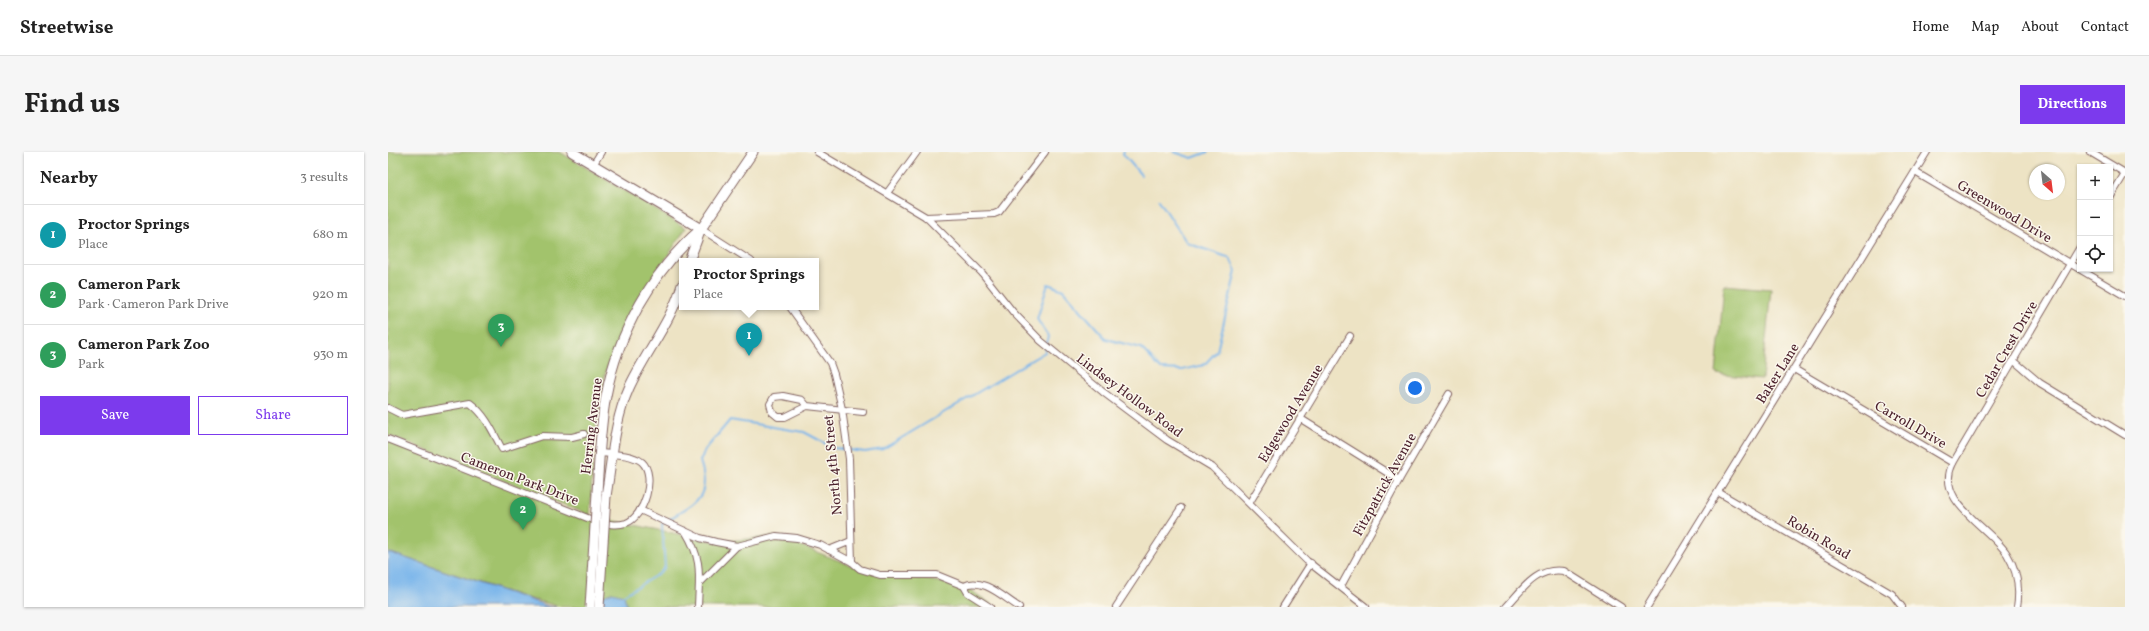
<!DOCTYPE html>
<html lang="en">
<head>
<meta charset="utf-8">
<style>
  body { margin:0; font-family:Vollkorn,serif; background:#f6f6f6; color:#222 }
  .controls { position:absolute; right:12px; top:12px; display:grid; overflow:hidden; border-radius:0px; box-shadow:0 1px 3px #0004 }
  .controls button { width:36px; height:36px; display:grid; place-items:center; padding:0; border:0; border-bottom:1px solid #e0e0e0; background:#fff; color:#222; font:20px sans-serif }
  .compass { position:absolute; left:1641px; top:12px; width:36px; height:36px; border-radius:50%; background:#fff; box-shadow:0 1px 3px #0004; rotate:152deg }
  .you { position:absolute; left:1027px; top:236px; width:14px; height:14px; margin:-10px; border:3px solid #fff; border-radius:50%; background:#1a73e8; box-shadow:0 0 0 6px #1a73e833 }
  .badge { display:grid; place-items:center; width:26px; height:26px; border-radius:50%; background:#7c3aed; color:#fff; font-size:13px; font-weight:700 }
  .pin { position:absolute; translate:-50% -33px; filter:drop-shadow(0 1px 2px #0008) }
  .pin::after { content:''; position:absolute; top:21px; width:14px; height:12px; background:inherit; clip-path:polygon(0 0,100% 0,50% 100%) }
  .popup { position:absolute; left:291px; top:106px; width:140px; height:52px; box-sizing:border-box; display:grid; place-content:center; border-radius:0px; background:#fff; filter:drop-shadow(0 1px 3px #0005); font-size:13px; white-space:nowrap; color:#767676 }
  .popup b { font-size:15px; color:#222 }
  .popup::after { content:''; position:absolute; left:50%; top:100%; margin-left:-8px; border:8px solid transparent; border-top-color:#fff }
  .list { margin:0; padding:0; list-style:none }
  h2 { display:flex; justify-content:space-between; align-items:center; height:52px; margin:0; padding:0 16px; font-size:17px }
  h2 small { font-size:13px; font-weight:400; color:#767676 }
  .list li { display:grid; grid-template-columns:26px 1fr auto; gap:12px; align-items:center; box-sizing:border-box; height:60px; padding:0 16px; border-top:1px solid #e0e0e0 }
  .list b { display:block; font-size:15px; white-space:nowrap }
  .list p { margin:0; font-size:13px; white-space:nowrap; color:#767676 }
  .list em { font-size:13px; font-style:normal; color:#767676 }
  .actions { display:flex; gap:8px; padding:12px 16px }
  .actions a { flex:1; padding:9px 0; border:1px solid #7c3aed; border-radius:0px; text-align:center; font-size:14px; color:#7c3aed }
  .actions .main { background:#7c3aed; color:#fff }
  .icon { flex:none; width:22px; height:22px; fill:none; stroke:currentColor; stroke-width:2; stroke-linecap:round; stroke-linejoin:round }
  .map { position:relative; flex:none; width:1737px; height:455px; overflow:hidden; border-radius:0px }
  header { display:flex; align-items:center; gap:24px; box-sizing:border-box; height:56px; padding:0 20px; background:#fff; border-bottom:1px solid #e0e0e0 }
  header strong { font-size:19px }
  nav { display:flex; gap:22px; margin-inline-start:auto; font-size:14px }
  .intro { display:flex; align-items:center; justify-content:space-between; box-sizing:border-box; height:96px; padding:0 24px }
  h1 { margin:0; font-size:28px }
  .button { padding:10px 18px; border-radius:0px; background:#7c3aed; color:#fff; font-size:14px; font-weight:700 }
  main { display:flex; gap:24px; padding:0 24px }
  aside { flex:1; background:#fff; border-radius:0px; box-shadow:0 1px 3px #0004 }
  .map>svg:first-child { display:block }
  .green { fill:#a2c36c; stroke:#76714c }
  .water { fill:#79b5eb; stroke:#626a8b }
  .lines { fill:none; stroke-linecap:round; stroke-linejoin:round }
  .stream { stroke:#79b5eb; stroke-width:2 }
  .street-casing { stroke:#836461; stroke-width:8 }
  .secondary-casing { stroke:#836461; stroke-width:11 }
  .street { stroke:#fff; stroke-width:6 }
  .secondary { stroke:#fff; stroke-width:9 }
  .secondary-bridge-casing { stroke:#836461; stroke-width:11; stroke-linecap:butt }
  .secondary-bridge { stroke:#fff; stroke-width:9 }
  .labels { text-anchor:middle; stroke-width:3; stroke-linejoin:round; paint-order:stroke }
  .street-label { font-size:14px; fill:#4a1f2b; stroke:#fbf7ec }
</style>
</head>
<body>
<header>
<strong>Streetwise</strong>
<nav><a>Home</a><a>Map</a><a>About</a><a>Contact</a></nav>
</header>
<div class="intro"><h1>Find us</h1><a class="button">Directions</a></div>
<main>
<aside>
<h2>Nearby<small>3 results</small></h2>
<ul class="list">
<li><span class="badge" style="background:#0f9aa8">1</span><div><b>Proctor Springs</b><p>Place</p></div><em>680 m</em></li>
<li><span class="badge" style="background:#2e9e5b">2</span><div><b>Cameron Park</b><p>Park · Cameron Park Drive</p></div><em>920 m</em></li>
<li><span class="badge" style="background:#2e9e5b">3</span><div><b>Cameron Park Zoo</b><p>Park</p></div><em>930 m</em></li>
</ul>
<div class="actions"><a class="main">Save</a><a>Share</a></div>
</aside>
<div class="map">
<svg width="1737" height="455" viewBox="0 0 1737 455">
  <rect width="100%" height="100%" fill="#fbf7ec"/>
  <filter id="ink" filterUnits="userSpaceOnUse"><feTurbulence type="fractalNoise" baseFrequency=".025" numOctaves="2"/><feDisplacementMap in="SourceGraphic" scale="8" xChannelSelector="R" yChannelSelector="G"/><feConvolveMatrix kernelMatrix="1 2 1 2 8 2 1 2 1" color-interpolation-filters="sRGB"/></filter>
  <filter id="wash" filterUnits="userSpaceOnUse"><feTurbulence type="fractalNoise" baseFrequency=".012" numOctaves="4" result="noise"/><feDisplacementMap in="SourceGraphic" scale="16" xChannelSelector="R" yChannelSelector="G"/><feGaussianBlur stdDeviation="0.9" result="paint"/><feColorMatrix in="noise" values="0 0 0 0 0 0 0 0 0 0 0 0 0 0 0 0 0 1.4 0 .05"/><feComposite in="paint" operator="in"/></filter>
  <g filter="url(#wash)">
    <rect width="100%" height="100%" fill="#ede3c4"/>
    <g class="green">
      <polygon points="0,0 172,0 298,76 237,169 217,222 206,289 202,363 0,283"/>
      <polygon points="1336,133 1383,137 1374,227 1328,222"/>
      <polygon points="0,287 184,360 328,390 388,384 472,417 576,434 608,455 236,455 224,440 195,455 173,455 135,445 0,400"/>
    </g>
    <g class="water">
      <polygon points="0,400 160,454 168,455 0,455"/>
      <polygon points="224,440 236,443 239,455 195,455"/>
    </g>
    <g class="lines">
      <g class="stream">
        <polyline points="736,0 735,2 753,23"/>
        <polyline points="786,0 804,6 820,0"/>
        <path d="M234,444L272,421L277,415L274,372C301,352 326,351 312,309L317,298L342,268L416,280L446,296L477,300L495,297L657,200L660,184L649,167L660,132L675,138L718,187L753,196L773,217L794,218L816,213L829,199L848,119L842,106L799,91L771,48"/>
      </g>
    </g>
  </g>
  <g filter="url(#ink)">
    <g class="lines">
      <g class="street-casing">
        <g id="street">
          <polyline points="429,0 538,65 594,121 625,160 653,189 715,240 779,288 824,315 919,409 978,455"/>
          <polyline points="1702,0 1737,21"/>
          <polyline points="205,13 213,0"/>
          <polyline points="1527,20 1737,144"/>
          <polyline points="499,41 529,0"/>
          <polyline points="1722,46 1737,21"/>
          <polyline points="538,65 606,62 611,60 657,0"/>
          <polyline points="313,77 363,109"/>
          <polyline points="402,155 442,211 446,222 454,257 461,307 464,410"/>
          <polyline points="1625,208 1652,231 1737,283"/>
          <polyline points="1406,217 1565,311"/>
          <polyline points="419,254 414,248 395,244 386,245 382,252 384,260 390,265 397,265 419,254 475,260"/>
          <path d="M0,256L14,263L82,251C98,263 105,280 114,297L154,284L184,285L196,282"/>
          <polyline points="913,267 1011,328"/>
          <path d="M0,287L202,367C214,370 225,375 238,371C256,365 269,324 254,310C244,302 224,302 212,301"/>
          <polyline points="1330,340 1504,442 1514,455"/>
          <polyline points="862,350 962,184"/>
          <polyline points="252,358 312,386 328,390 349,394 388,384 409,386 432,393 464,410 472,417 492,423 549,423 576,434 580,441 602,455"/>
          <path d="M297,379C315,408 311,423 310,455"/>
          <polyline points="441,398 463,389"/>
          <polyline points="313,430 349,394"/>
          <path d="M576,434C594,424 616,446 631,455"/>
          <polyline points="953,434 1011,328 1061,242"/>
          <polyline points="728,455 793,356"/>
          <polyline points="895,455 923,411"/>
          <path d="M1118,455C1135,437 1148,415 1176,419L1233,455"/>
          <polyline points="1259,455 1539,0"/>
          <path d="M1629,455C1632,437 1629,418 1619,402C1602,375 1545,349 1565,311L1692,95"/>
        </g>
      </g>
      <g class="secondary-casing">
        <g id="secondary">
          <polyline points="184,0 313,77"/>
          <polyline points="301,109 313,77 365,0"/>
          <path d="M209,341C211,309 212,275 218,244C230,180 265,118 313,77"/>
          <path d="M218,344C224,309 226,269 241,236C257,201 283,170 294,133"/>
        </g>
      </g>
      <use href="#street" class="street"/>
      <use href="#secondary" class="secondary"/>
      <g class="secondary-bridge-casing">
        <g id="secondary-bridge">
          <polyline points="202,455 209,341"/>
          <polyline points="211,455 218,344"/>
        </g>
      </g>
      <use href="#secondary-bridge" class="secondary-bridge"/>
    </g>
  </g>
  <g class="labels">
    <g class="street-label">
      <text transform="translate(1617 59) rotate(31)" y="5">Greenwood Drive</text>
      <text transform="translate(1618 197) rotate(-60)" y="5">Cedar Crest Drive</text>
      <text transform="translate(1389 221) rotate(-58)" y="5">Baker Lane</text>
      <text transform="translate(742 243) rotate(37)" y="5">Lindsey Hollow Road</text>
      <text transform="translate(902 261) rotate(-59)" y="5">Edgewood Avenue</text>
      <text transform="translate(1523 272) rotate(30)" y="5">Carroll Drive</text>
      <text transform="translate(203 274) rotate(-83)" y="5">Herring Avenue</text>
      <text transform="translate(444 313) rotate(-95)" y="5">North 4th Street</text>
      <text transform="translate(132 326) rotate(21)" y="5">Cameron Park Drive</text>
      <text transform="translate(996 332) rotate(-61)" y="5">Fitzpatrick Avenue</text>
      <text transform="translate(1431 385) rotate(31)" y="5">Robin Road</text>
    </g>
  </g>
</svg>
<div class="controls">
<button>+</button>
<button>−</button>
<button><svg class="icon" aria-label="locate" viewBox="0 0 24 24"><circle cx="12" cy="12" r="6"/><path d="M12 2v4M12 18v4M2 12h4M18 12h4"/></svg></button>
</div>
<svg class="compass" viewBox="-18 -18 36 36"><path d="M0-13l5 13h-10z" fill="#e53935"/><path d="M0 13l5-13h-10z" fill="#767676"/></svg>
<div class="you"></div>
<div class="pin badge" style="left:361px;top:204px;background:#0f9aa8">1</div>
<div class="popup"><b>Proctor Springs</b>Place</div>
<div class="pin badge" style="left:135px;top:378px;background:#2e9e5b">2</div>
<div class="pin badge" style="left:113px;top:195px;background:#2e9e5b">3</div>
</div>
</main>
</body>
</html>
